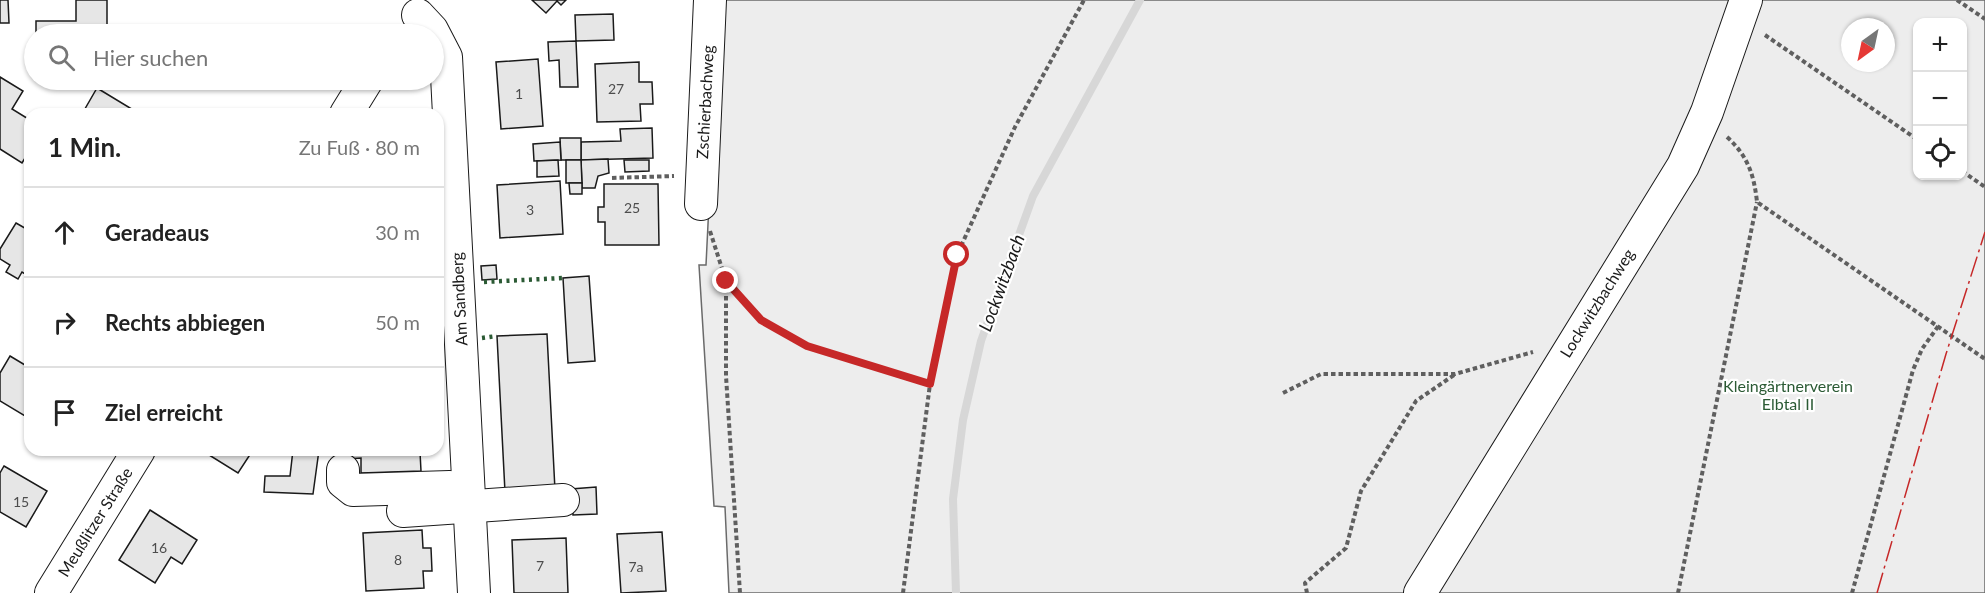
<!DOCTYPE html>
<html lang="de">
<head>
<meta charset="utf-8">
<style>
  body { margin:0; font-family:Lato,sans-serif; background:#f6f6f6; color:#222 }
  .controls { position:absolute; right:18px; top:18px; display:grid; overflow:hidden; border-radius:12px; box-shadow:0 2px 4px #0004 }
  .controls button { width:54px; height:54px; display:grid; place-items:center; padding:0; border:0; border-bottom:2px solid #e0e0e0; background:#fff; color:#222; font:30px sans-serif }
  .compass { position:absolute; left:1841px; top:18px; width:54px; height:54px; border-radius:50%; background:#fff; box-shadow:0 2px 4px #0004; rotate:213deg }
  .stop { position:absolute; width:18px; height:18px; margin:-14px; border:4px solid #c62828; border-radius:50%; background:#fff }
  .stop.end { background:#c62828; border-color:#fff; box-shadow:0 2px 6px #0008 }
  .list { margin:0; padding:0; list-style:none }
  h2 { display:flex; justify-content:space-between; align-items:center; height:78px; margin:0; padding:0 24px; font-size:26px }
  h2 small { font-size:20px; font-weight:400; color:#767676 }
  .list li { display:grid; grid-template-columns:39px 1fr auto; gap:18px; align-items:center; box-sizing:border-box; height:90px; padding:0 24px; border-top:2px solid #e0e0e0 }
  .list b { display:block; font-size:22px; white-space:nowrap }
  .list em { font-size:20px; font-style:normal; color:#767676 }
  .icon { flex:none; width:33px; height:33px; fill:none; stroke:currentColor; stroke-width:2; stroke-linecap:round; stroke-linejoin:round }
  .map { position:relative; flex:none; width:1985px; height:593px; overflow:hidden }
  .search { position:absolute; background:#fff; box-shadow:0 2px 4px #0004; left:24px; top:24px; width:420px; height:66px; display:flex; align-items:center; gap:15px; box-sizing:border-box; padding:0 21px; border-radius:33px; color:#767676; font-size:22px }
  .panel { position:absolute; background:#fff; box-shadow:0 2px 4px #0004; left:24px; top:108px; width:420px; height:348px; border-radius:18px }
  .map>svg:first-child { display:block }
  .green { fill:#ededed; stroke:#6a6a6a; stroke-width:1.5; fill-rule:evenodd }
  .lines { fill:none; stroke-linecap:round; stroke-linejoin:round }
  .stream { stroke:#d7d7d7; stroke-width:8 }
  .building { fill:#e6e6e6; stroke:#1a1a1a; stroke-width:1.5 }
  .minor-casing { stroke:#1a1a1a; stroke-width:34 }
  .path { stroke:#5f5f5f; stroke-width:4; stroke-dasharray:4.5 3; stroke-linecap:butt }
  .minor { stroke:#fff; stroke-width:32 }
  .hedge { stroke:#2b5a34; stroke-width:4.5; stroke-dasharray:3 4.5; stroke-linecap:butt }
  .power { stroke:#c62828; stroke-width:1.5; stroke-dasharray:21 4.5 3 4.5; stroke-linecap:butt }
  .route { stroke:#c62828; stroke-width:8 }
  .labels { text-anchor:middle; stroke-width:4.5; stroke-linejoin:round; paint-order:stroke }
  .number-label { font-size:14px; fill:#4d4d4d }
  .street-label { font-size:16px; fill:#1a1a1a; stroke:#fff }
  .park-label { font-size:16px; fill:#2b5a34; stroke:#fff }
  .water-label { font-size:18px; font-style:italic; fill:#1a1a1a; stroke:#fff }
</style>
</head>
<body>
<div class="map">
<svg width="1985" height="593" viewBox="0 0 1985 593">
  <rect width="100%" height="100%" fill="#fff"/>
  <g class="green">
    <polygon points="719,0 1729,0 1713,66 1671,158 1406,593 729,593 725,507 714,506 699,265 706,265"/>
    <path d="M1755,0H1985V593H1432L1696,172ZM1918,22H1962V176H1918ZM1850,27H1886V63H1850Z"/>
  </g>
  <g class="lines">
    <polyline class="stream" points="956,593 953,499 963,420 981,341 1033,196 1140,0"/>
  </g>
  <g class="building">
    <polygon points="0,0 8,0 9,23 0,23"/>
    <polygon points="76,0 107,0 107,34 36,34 36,21 76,21"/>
    <polygon points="532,0 566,0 561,5 557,1 546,13"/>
    <polygon points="613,14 614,40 576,41 575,15"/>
    <polygon points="576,41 578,87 560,87 559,60 549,61 548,42"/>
    <polygon points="538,59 543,126 501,129 496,62"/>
    <polygon points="639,62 639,82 652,82 653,104 640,104 641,121 597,122 595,64"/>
    <polygon points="0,77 23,91 12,109 30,120 30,150 22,163 0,149"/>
    <polygon points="97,88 140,114 82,114"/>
    <polygon points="652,128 653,158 581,160 581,142 621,141 620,129"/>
    <polygon points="560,138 581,138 581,160 561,160"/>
    <polygon points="560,142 561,160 534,161 533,144"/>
    <polygon points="608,159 609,173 598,176 595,188 582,188 581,160"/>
    <polygon points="558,160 559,176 537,177 537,161"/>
    <polygon points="566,160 581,160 582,183 566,183"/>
    <polygon points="624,160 649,160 649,171 625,172"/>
    <polygon points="560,181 563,234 500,238 497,185"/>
    <polygon points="569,183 582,183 582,194 570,194"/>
    <polygon points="604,184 658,184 659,245 605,245 605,222 598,222 598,207 604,207"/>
    <polygon points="16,223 30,231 30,277 22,272 18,279 6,272 10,265 0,259 0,249"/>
    <polygon points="496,265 497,279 482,280 481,266"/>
    <polygon points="589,276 595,361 568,363 563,278"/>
    <polygon points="547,334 555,490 505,492 497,336"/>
    <polygon points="10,356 30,368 30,419 0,401 0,373"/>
    <polygon points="201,450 253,450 238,473"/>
    <polygon points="293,450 319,450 313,494 264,492 265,476 290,476"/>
    <polygon points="346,450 413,450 420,452 421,471 361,473 361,458 346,459"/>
    <polygon points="4,466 47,491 26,527 0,512 0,473"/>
    <polygon points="596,487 597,514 573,515 571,489"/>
    <polygon points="150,510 197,540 182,564 171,557 155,583 119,560"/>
    <polygon points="422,530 423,548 431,548 432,571 423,571 424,588 366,591 363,533"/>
    <polygon points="662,532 666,591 621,593 617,534"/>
    <polygon points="566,538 568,593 514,593 512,540"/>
  </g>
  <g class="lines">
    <g class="minor-casing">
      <g id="minor">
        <polyline points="418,15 432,30 446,57 474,593"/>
        <polyline points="346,114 367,80"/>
        <polyline points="701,204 710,0"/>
        <polyline points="343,470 343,482 353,490 450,487"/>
        <polyline points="403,511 563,500"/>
        <polyline points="51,593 139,450"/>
        <polyline points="1420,593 1683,166 1707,112 1746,0"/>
      </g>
    </g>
    <g class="path">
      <polyline points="1957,0 1985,19"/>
      <polyline points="1765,35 1918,140"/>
      <path d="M1727,137C1748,156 1754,175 1757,202L1985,359"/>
      <polyline points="1962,171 1985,187"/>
      <polyline points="612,178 674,176"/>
      <polyline points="710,231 726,281 726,376 740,593"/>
      <polyline points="727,282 761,320 807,346 930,384"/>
      <polyline points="1283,393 1321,374 1455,374 1533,352"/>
      <polyline points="903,593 930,384 957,255 1015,127 1084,0"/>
      <polyline points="1307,593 1305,583 1346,548 1361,491 1416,401 1454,375"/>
      <polyline points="1678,593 1757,202"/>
      <polyline points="1852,593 1913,370 1922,349 1939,325"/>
    </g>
    <use href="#minor" class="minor"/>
    <g class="hedge">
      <polyline points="484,282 563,278"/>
      <polyline points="482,338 497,336"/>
    </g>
    <polyline class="power" points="1877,593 1946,354 1985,232"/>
  </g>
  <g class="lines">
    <polyline class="route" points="726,281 761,320 807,346 930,384 957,255"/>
  </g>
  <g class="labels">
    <g class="number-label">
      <text x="616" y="94">27</text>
      <text x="519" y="99">1</text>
      <text x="632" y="213">25</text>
      <text x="530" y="215">3</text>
      <text x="21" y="507">15</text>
      <text x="159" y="553">16</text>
      <text x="398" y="565">8</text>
      <text x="540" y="571">7</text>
      <text x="636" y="572">7a</text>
    </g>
    <g class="street-label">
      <text transform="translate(705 102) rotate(-87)" y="6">Zschierbachweg</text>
      <text transform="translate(459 299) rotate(-93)" y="6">Am Sandberg</text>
      <text transform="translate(1597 303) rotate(-58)" y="6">Lockwitzbachweg</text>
      <text transform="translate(95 522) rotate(-58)" y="6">Meußlitzer Straße</text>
    </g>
    <g class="park-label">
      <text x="1788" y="392">Kleingärtnerverein<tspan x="1788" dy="18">Elbtal II</tspan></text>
    </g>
    <g class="water-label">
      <text transform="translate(1002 283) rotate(-70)" y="6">Lockwitzbach</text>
    </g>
  </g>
</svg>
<div class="controls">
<button>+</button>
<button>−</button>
<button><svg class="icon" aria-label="locate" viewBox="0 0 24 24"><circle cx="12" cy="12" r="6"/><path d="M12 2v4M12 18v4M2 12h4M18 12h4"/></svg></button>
</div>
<svg class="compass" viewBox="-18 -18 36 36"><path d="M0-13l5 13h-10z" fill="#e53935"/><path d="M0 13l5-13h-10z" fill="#767676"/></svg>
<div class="stop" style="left:957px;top:255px"></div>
<div class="stop end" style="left:726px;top:281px"></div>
<div class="search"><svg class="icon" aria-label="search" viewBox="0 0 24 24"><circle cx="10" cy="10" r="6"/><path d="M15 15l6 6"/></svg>Hier suchen</div>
<section class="panel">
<h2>1 Min.<small>Zu Fuß · 80 m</small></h2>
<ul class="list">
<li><svg class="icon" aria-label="ahead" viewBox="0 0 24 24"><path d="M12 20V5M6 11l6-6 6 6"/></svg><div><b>Geradeaus</b></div><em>30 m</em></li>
<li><svg class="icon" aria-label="right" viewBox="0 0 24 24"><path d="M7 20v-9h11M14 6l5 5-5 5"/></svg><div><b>Rechts abbiegen</b></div><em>50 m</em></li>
<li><svg class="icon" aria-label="arrive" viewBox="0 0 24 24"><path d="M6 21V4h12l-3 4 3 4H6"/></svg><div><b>Ziel erreicht</b></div></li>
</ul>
</section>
</div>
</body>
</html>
